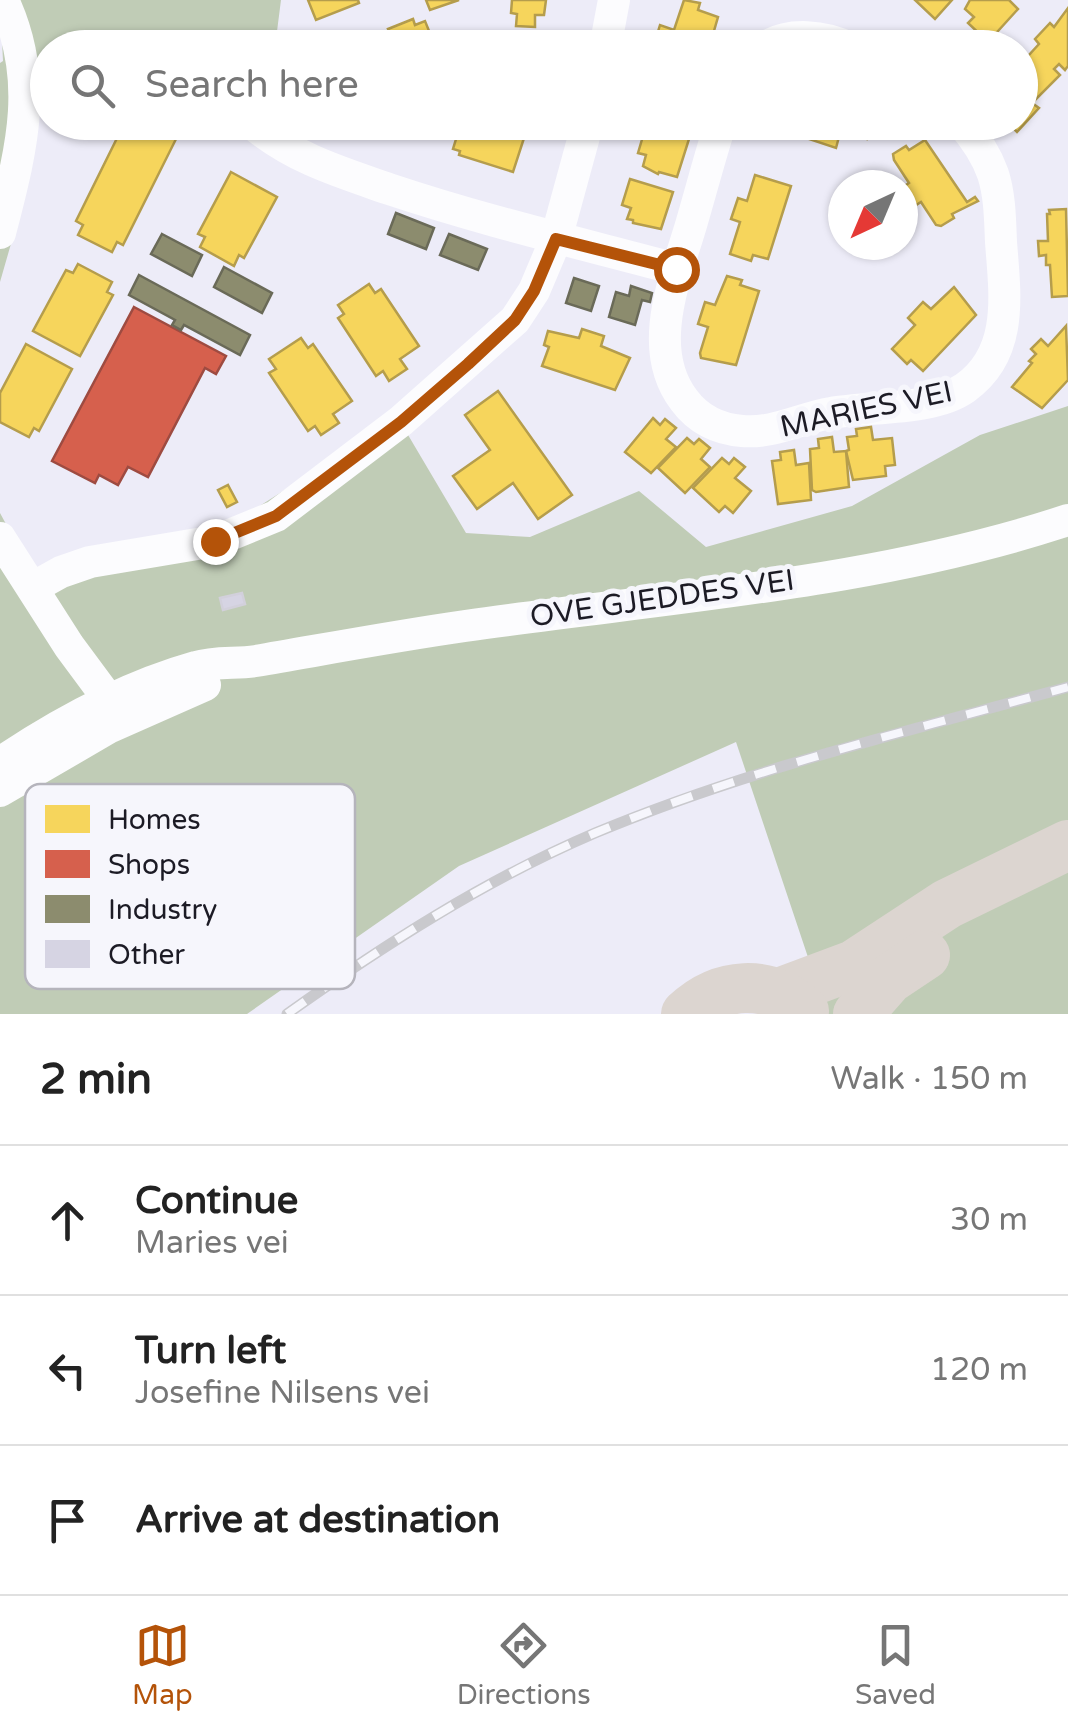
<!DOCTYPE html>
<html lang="en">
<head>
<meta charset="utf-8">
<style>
  body { margin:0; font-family:"Varela Round",sans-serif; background:#f6f6f6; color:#222 }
  .compass { position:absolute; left:828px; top:170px; width:90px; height:90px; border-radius:50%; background:#fff; box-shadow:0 2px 8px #0004; rotate:224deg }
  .stop { position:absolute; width:30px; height:30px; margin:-22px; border:8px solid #b45309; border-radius:50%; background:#fff }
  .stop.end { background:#b45309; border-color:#fff; box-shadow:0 2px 10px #0008 }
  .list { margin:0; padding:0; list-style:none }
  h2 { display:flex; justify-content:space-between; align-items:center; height:130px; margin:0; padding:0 40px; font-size:42px }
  h2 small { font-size:32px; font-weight:400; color:#767676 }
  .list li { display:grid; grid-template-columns:65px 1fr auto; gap:30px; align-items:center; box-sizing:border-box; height:150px; padding:0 40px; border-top:2px solid #e0e0e0 }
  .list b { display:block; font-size:38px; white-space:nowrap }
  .list p { margin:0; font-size:32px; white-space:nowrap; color:#767676 }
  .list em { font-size:32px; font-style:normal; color:#767676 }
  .icon { flex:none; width:55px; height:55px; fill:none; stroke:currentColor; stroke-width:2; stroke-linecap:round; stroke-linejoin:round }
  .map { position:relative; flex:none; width:1068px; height:1014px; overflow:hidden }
  .search { position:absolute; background:#fff; box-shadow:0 2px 8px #0004; left:30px; right:30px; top:30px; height:110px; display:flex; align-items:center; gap:25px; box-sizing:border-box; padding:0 35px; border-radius:55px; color:#767676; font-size:38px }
  .sheet { height:580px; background:#fff }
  nav { display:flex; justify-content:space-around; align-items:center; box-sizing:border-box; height:140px; border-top:2px solid #e0e0e0; background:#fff; font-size:28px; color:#767676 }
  nav a { display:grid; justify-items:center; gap:5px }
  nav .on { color:#b45309 }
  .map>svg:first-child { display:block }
  .forest { fill:#c0ccb6 }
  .homes { fill:#f6d55c; stroke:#b59d4c; stroke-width:2.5 }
  .shops { fill:#d6604d; stroke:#9e4b41; stroke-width:2.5 }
  .industry { fill:#8c8c6e; stroke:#6a6a58; stroke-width:2.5 }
  .building { fill:#d6d4e3; stroke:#d2d0db; stroke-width:2.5 }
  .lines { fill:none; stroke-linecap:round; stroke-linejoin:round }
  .minor { stroke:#fcfcfe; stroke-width:32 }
  .highway { stroke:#dcd5d0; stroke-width:50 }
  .rail-casing { stroke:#c9c9cd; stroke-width:11 }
  .rail { stroke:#f6f6fc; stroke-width:8; stroke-dasharray:22; stroke-linecap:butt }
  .route { stroke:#b45309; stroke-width:12 }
  .labels { text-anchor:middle; stroke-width:10; stroke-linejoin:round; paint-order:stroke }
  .street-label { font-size:30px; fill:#1c1b25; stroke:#f6f6fc }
  .key { fill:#f6f6fc; stroke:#b5b4bc; stroke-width:2.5 }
  .key-label { font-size:28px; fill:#1c1b25 }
</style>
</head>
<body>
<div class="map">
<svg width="1068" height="1014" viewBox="0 0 1068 1014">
  <rect width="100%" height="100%" fill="#edecf8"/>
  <g class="forest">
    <polygon points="0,0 281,0 275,47 48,48 47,101 27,107 23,202 0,282 0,63 3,61"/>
    <polygon points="1068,406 1068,1014 827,1014 736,742 459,866 247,1014 0,1014 0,513 38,583 231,524 398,418 466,533 530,537 639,491 706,547 852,506 980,435"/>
  </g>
  <g class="homes">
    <polygon points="308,0 358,0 359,3 316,20"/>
    <polygon points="426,0 459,0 430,10"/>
    <polygon points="512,0 546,0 544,15 535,15 535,27 516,26 517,14 511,13"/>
    <polygon points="684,0 700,3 698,10 718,17 709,48 653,48 660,25 674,30"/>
    <polygon points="915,0 952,0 935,19"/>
    <polygon points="970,0 1009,0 1018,9 988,42 968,23 974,17 965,9"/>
    <polygon points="1068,8 1068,66 1065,70 1059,64 1054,69 1060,75 1032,103 1039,108 1017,132 1007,122 1020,122 1020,55 1023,52 1028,56 1039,44 1035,39 1050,23 1054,27"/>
    <polygon points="413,19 415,25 425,21 436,48 358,48 356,42 371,36 373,42 391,35 388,29"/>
    <polygon points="125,122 183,125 123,245 117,242 112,252 78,235 83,225 76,221"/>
    <polygon points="469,122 484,126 485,122 517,122 513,135 524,138 513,172 459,155 460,151 453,149 457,136 464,138"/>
    <polygon points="804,122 867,122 872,124 867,139 840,133 836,148 809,139 813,125"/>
    <polygon points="646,126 689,139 677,177 659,172 658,174 643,166 646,155 638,153"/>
    <polygon points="925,140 967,202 975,197 978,201 952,214 954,218 941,226 936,225 921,202 913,207 903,192 903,187 909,183 894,160 893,154 906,146 909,150"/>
    <polygon points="231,172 277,197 244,258 239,255 234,266 200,247 205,237 198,234"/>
    <polygon points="755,175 791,186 768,259 753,255 751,261 730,254 740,222 731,219 738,198 747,201"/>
    <polygon points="630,179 673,192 661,229 633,223 633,220 627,219 631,208 622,205"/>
    <polygon points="1066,209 1068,296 1052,297 1050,265 1046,265 1046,255 1039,256 1038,241 1048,241 1047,214 1050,214 1049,210"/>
    <polygon points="78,264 112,282 107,292 113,295 80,356 33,331 66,270 73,273"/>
    <polygon points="727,276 742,280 740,285 759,291 736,365 701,358 700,353 708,327 698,324 705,302 715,305"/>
    <polygon points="369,284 375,293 381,289 419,346 400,359 407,369 389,381 383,371 376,376 338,318 344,314 338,305"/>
    <polygon points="954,287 976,315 923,371 911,360 907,364 892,349 915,325 908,318 923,302 931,309"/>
    <polygon points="1066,326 1068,380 1042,408 1012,387 1032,363 1029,361 1036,354 1031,349 1041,339 1048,346"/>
    <polygon points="582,329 604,336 601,346 630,358 615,390 542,366 549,347 544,345 548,331 579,338"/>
    <polygon points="301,338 308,348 313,344 352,401 333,414 339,423 321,435 315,426 308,431 269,373 276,369 269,359"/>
    <polygon points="26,344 72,369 39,431 34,428 29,437 0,422 0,393"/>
    <polygon points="498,391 572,495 538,519 513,483 477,509 453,476 490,450 465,415"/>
    <polygon points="653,418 660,425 665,419 676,428 666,439 676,447 651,473 625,452"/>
    <polygon points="871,427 873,440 892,438 895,465 885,466 886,476 853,480 846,451 849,450 847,437 857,436 856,429"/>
    <polygon points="832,437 834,452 846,451 849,487 816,492 812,490 810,449 819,448 818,439"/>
    <polygon points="687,438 694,444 699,439 710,448 701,459 710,467 685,493 658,468"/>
    <polygon points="794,450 796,465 809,463 811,500 778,504 772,461 781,460 780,452"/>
    <polygon points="722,458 729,464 734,458 745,467 735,478 751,491 733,513 725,506 719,512 693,488"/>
    <polygon points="228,485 237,502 227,507 218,490"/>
  </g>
  <polygon class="shops" points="134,307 226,356 216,374 205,368 148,477 128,467 118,485 99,475 95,483 52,461"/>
  <g class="industry">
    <polygon points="396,213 434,228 426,249 388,234"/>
    <polygon points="162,234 202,255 192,276 151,254"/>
    <polygon points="449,234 487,249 478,270 440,255"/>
    <polygon points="224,267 272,293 262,313 214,287"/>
    <polygon points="139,275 250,335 240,355 184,325 181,330 172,325 175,320 129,295"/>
    <polygon points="574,278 599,286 591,311 566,303"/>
    <polygon points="631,286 652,293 650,302 642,300 635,325 609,317 616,292 629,296"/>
  </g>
  <polygon class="building" points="242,593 245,604 223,610 220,598"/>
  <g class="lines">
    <g class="minor">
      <polyline points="605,48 614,0"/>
      <path d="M764,48C789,31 825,36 850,48"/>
      <path d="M721,122C710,156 701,191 691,225C675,279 645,349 684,400C698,419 718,429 742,431C773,434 801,418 831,413C871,406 932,411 965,388C1014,353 1005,295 1001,242C1000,219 1000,196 993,174C986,154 975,138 961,122"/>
      <path d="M253,124C293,158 340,172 389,189C485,221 579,243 676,269"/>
      <path d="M0,233C21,151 41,81 3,0"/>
      <polyline points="0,538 69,646 109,700 110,717"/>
      <polyline points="34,587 61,572 90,562 215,541 276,516 401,421 515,320 534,291 556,239 588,122"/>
      <path d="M0,763C61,722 125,687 196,667C215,661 236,664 256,661C326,649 395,636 465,626C666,597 874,584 1068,520"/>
      <polyline points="0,791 110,727 205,685"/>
    </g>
    <g class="highway">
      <polyline points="779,993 854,965 947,904 1068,845"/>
      <path d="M686,1014C720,982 768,978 804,1011"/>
      <polyline points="858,1014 889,979 925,955"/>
    </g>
    <g class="rail-casing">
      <path id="rail" d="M287,1014C384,945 485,880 595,833C748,769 909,731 1068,687"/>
    </g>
    <use href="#rail" class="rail"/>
  </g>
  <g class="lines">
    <polyline class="route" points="215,541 276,516 401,422 468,364 515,320 534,291 556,239 676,269"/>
  </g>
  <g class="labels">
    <g class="street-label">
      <text transform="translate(866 409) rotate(-12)" y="10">MARIES VEI</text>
      <text transform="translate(662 598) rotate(-8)" y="10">OVE GJEDDES VEI</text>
    </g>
  </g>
  <rect x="25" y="784" width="330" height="205" rx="15" class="key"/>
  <rect x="45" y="805" width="45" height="28" fill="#f6d55c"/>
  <rect x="45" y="850" width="45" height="28" fill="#d6604d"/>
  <rect x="45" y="895" width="45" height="28" fill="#8c8c6e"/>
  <rect x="45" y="940" width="45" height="28" fill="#d6d4e3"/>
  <g class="key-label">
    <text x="108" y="829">Homes</text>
    <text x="108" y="874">Shops</text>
    <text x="108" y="919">Industry</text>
    <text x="108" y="964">Other</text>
  </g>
</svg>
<svg class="compass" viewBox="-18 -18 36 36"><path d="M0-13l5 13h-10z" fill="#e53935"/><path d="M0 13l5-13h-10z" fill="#767676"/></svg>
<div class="stop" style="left:676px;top:269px"></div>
<div class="stop end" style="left:215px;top:541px"></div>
<div class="search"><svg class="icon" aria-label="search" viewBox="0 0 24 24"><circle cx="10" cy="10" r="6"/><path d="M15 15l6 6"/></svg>Search here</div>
</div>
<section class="sheet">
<h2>2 min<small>Walk · 150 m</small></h2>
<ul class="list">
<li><svg class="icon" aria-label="ahead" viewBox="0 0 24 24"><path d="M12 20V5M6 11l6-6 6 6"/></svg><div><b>Continue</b><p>Maries vei</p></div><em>30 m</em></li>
<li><svg class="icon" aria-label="left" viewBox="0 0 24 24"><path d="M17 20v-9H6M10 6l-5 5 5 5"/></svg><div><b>Turn left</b><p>Josefine Nilsens vei</p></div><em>120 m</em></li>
<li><svg class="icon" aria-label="arrive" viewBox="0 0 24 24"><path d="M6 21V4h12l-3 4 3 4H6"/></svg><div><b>Arrive at destination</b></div></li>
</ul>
</section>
<nav>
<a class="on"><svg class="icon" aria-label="map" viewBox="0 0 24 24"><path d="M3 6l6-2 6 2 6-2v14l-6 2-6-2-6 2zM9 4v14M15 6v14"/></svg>Map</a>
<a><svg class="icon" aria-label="directions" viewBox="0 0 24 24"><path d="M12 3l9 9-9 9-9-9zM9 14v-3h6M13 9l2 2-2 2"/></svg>Directions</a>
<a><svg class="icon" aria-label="saved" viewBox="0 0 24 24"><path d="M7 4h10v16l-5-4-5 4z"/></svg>Saved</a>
</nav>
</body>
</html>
